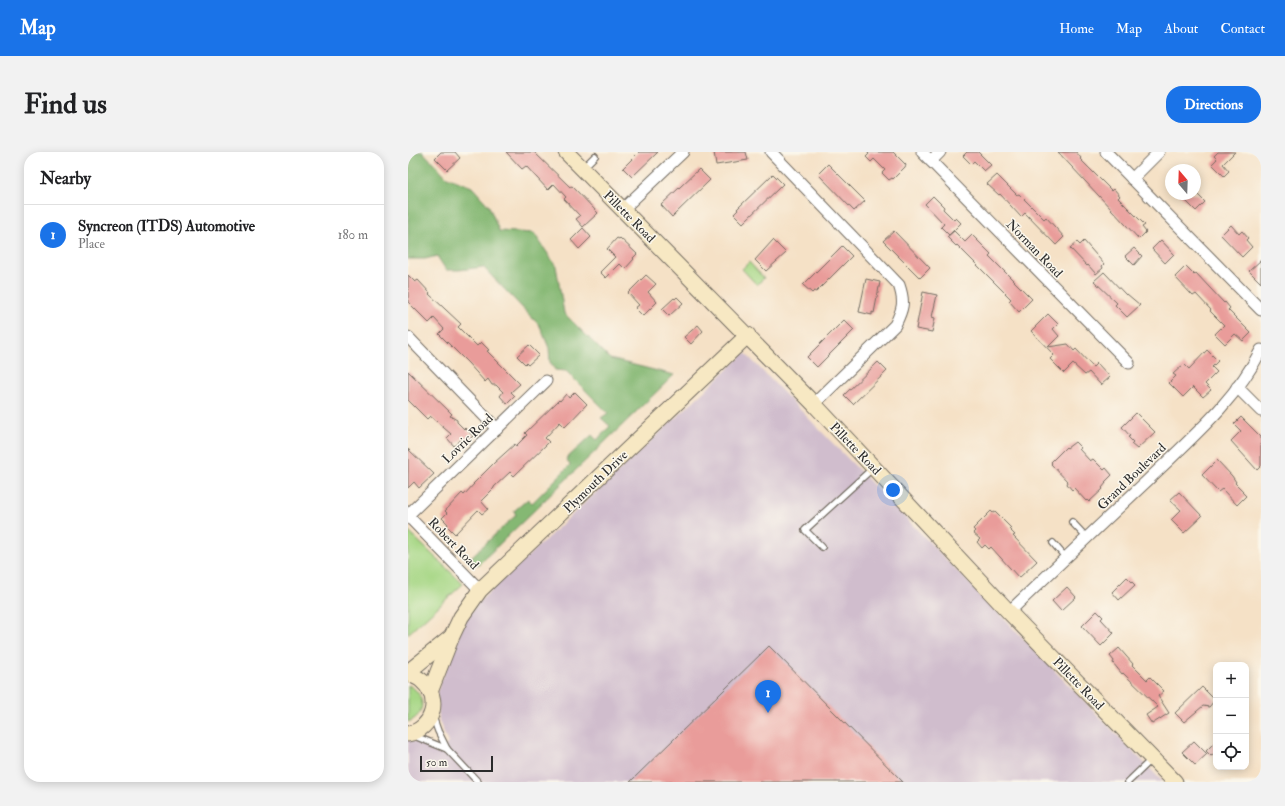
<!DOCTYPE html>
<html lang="en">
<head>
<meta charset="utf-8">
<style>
  body { margin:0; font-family:"IM FELL Double Pica",serif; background:#f2f2f2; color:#202124 }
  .controls { position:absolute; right:12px; bottom:12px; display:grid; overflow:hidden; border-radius:8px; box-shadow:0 2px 10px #0003 }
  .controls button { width:36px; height:36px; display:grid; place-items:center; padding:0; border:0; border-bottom:1px solid #e0e0e0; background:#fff; color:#202124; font:20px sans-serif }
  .compass { position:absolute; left:757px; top:12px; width:36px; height:36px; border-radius:50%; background:#fff; box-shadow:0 2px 10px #0003; rotate:341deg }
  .scale { position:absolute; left:12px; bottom:10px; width:73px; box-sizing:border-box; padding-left:4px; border:2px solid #2b2b2b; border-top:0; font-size:11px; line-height:14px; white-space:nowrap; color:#2b2b2b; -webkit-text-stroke:3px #fbf7ec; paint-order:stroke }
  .you { position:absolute; left:485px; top:338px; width:14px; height:14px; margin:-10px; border:3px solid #fff; border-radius:50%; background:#1a73e8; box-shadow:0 0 0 6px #1a73e833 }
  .badge { display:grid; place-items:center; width:26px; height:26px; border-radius:50%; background:#1a73e8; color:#fff; font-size:13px; font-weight:700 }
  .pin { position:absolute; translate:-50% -33px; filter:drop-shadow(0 1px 2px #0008) }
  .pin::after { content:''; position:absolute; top:21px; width:14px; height:12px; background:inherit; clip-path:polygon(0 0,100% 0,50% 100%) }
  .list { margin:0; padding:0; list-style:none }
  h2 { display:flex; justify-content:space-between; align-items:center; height:52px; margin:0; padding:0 16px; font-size:17px }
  h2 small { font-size:13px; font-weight:400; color:#757577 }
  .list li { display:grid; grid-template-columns:26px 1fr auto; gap:12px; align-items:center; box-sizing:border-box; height:60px; padding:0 16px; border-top:1px solid #e0e0e0 }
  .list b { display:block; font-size:15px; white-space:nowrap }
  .list p { margin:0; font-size:13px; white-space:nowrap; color:#757577 }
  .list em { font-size:13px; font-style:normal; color:#757577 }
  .icon { flex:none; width:22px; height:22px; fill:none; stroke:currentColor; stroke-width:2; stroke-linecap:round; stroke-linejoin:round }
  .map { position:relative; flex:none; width:853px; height:630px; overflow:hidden; border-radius:16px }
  header { display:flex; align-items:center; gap:24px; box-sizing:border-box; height:56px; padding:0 20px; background:#1a73e8; color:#fff }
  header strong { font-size:19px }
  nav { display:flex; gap:22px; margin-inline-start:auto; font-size:14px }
  .intro { display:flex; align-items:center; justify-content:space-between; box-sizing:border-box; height:96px; padding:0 24px }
  h1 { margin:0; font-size:28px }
  .button { padding:10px 18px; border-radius:16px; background:#1a73e8; color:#fff; font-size:14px; font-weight:700 }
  main { display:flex; gap:24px; padding:0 24px }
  aside { flex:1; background:#fff; border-radius:16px; box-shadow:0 2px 10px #0003 }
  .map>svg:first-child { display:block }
  .industrial { fill:#d0bdcd }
  .green { fill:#a7d786; stroke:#698158 }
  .forest { fill:#85b873; stroke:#58724f }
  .building { fill:#e99c9a }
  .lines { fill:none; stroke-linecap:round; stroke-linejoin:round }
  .lane-casing { stroke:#726b61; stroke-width:8 }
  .street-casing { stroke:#726b61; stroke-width:13 }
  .secondary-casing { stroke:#726b61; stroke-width:17 }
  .lane { stroke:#fff; stroke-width:5.5 }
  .street { stroke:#fff; stroke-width:11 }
  .secondary { stroke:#f7e8c3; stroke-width:15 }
  .labels { text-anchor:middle; stroke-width:3; stroke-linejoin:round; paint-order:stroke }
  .street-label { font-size:13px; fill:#2b2b2b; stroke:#fbf7ec }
</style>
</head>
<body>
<header>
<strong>Map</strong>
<nav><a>Home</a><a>Map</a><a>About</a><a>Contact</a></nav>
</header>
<div class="intro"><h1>Find us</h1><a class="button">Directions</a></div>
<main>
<aside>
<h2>Nearby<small></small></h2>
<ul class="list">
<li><span class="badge">1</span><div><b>Syncreon (ITDS) Automotive</b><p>Place</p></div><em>180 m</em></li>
</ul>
</aside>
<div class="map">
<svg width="853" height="630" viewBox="0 0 853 630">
  <rect width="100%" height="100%" fill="#fbf7ec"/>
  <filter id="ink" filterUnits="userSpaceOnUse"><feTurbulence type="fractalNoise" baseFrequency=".025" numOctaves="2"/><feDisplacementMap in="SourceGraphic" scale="8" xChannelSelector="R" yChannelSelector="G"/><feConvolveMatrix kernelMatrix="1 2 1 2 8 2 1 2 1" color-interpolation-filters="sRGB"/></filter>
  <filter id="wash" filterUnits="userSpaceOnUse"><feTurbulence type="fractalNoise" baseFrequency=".012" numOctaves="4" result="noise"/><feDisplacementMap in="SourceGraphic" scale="16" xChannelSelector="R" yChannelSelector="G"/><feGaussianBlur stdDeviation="0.9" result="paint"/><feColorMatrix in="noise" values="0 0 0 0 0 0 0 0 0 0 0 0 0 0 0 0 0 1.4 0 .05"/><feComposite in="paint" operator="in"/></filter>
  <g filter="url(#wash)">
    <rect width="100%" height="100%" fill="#f5e1c6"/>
    <polygon class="industrial" points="337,201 755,630 0,630 0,587 15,592 30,602 40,591 31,569 29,540 57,468 73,448"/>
    <g class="green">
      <polygon points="341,110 356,126 349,133 334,117"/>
      <polygon points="0,379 55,432 0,482"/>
      <path d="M0,533C18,541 19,563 0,570Z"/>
    </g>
    <polygon class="forest" points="0,0 15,0 39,25 64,35 81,54 91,79 126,81 148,114 156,161 202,207 266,223 70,413 62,406 108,363 106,359 120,347 124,351 162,313 158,307 184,283 189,288 202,274 193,266 200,261 158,219 147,218 142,210 141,196 132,174 75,115 51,118 38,118 29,104 17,107 0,107"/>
    <g id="blocks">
      <g class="building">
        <polygon points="33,0 47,0 52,6 39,18 27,6"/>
        <polygon points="98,0 126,0 162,35 164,34 190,61 175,75 168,67 172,64 156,47 158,45 146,32 140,38 118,14 114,17"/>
        <polygon points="231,0 250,0 224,25 215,16"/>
        <polygon points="306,0 338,0 340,8 308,13"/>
        <polygon points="459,0 485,0 498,13 497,15 485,27 484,26 481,28 474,21 477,18 466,7 463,10 458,5 461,2"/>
        <polygon points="559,0 570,0 583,13 576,19 566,9 563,12 555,4"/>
        <polygon points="650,0 668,0 673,6 672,7 704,39 706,37 712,44 710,46 737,73 734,75 738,80 731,87"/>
        <polygon points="810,0 827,0 815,12 821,19 816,24 804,12 809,7 806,4"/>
        <polygon points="420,12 457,49 446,59 410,22"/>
        <polygon points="291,17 302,28 264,65 253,53"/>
        <polygon points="365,22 375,32 335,71 326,62 330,58 329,57"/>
        <polygon points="589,23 609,43 611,42 636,67 638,65 656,85 648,93 617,61 613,65 592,42 591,43 579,32"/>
        <polygon points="771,42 789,42 797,50 788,59"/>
        <polygon points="525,44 536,55 535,57 546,68 548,66 553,71 541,83 533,75 536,72 517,52"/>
        <polygon points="823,73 831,82 834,79 840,86 838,88 844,95 834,105 813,83"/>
        <polygon points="175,76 183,85 171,97 163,88"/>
        <polygon points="486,79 522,116 512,126 475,89"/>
        <polygon points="546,79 557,90 564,83 583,102 581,104 624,147 611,160 601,149 603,147 549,93 548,94 539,85"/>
        <polygon points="209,86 211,87 212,86 229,102 225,106 226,107 217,117 212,112 198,126 192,120 207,105 199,97"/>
        <polygon points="365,88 378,101 358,119 347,108"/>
        <polygon points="753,88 766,102 757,111 744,97"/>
        <polygon points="676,89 696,112 694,114 695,116 688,122 680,113 679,114 662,96 669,90 672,93"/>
        <polygon points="434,94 444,104 408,140 406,139 404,141 395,133"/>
        <polygon points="726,96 734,104 726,113 717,104"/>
        <polygon points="853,108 853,131 841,119"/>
        <polygon points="778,114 787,123 788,121 816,151 817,150 822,156 820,158 843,181 835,189 827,182 817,192 807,182 816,173 802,159 803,158 788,142 785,144 767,125"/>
        <polygon points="696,120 718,143 719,142 732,153 719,165 707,153 709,151 686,129"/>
        <polygon points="0,123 7,130 10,128 22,141 21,142 53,172 50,175 69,194 73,190 81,198 79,199 112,232 103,240 107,244 99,252 92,244 95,240 88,233 84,233 80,227 77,230 60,211 31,182 36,177 26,166 21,171 0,150"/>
        <polygon points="238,123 248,132 240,140 249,150 235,164 227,156 231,153 220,141"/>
        <polygon points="458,127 472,130 466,161 464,160 464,163 451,160"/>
        <polygon points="515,140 529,143 524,165 527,166 524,180 508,177"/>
        <polygon points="269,145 275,151 261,164 254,157 266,146 267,147"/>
        <polygon points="640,162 650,172 645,177 651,184 640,195 660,192 666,199 668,197 685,215 689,211 702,225 693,233 681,220 677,223 665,212 656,221 642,207 646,203 623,179"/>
        <polygon points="436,168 446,178 409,215 399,205"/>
        <polygon points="290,173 295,179 283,192 276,185"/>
        <polygon points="121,193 131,203 120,213 118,211 117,212 109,204"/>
        <polygon points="799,198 810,209 804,215 809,220 797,232 803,238 795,245 785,235 775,245 761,231 768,224 765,222 776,212 781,217"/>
        <polygon points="470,210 479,219 445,252 436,243"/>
        <polygon points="0,219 44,262 42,264 49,268 49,270 56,277 57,276 65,284 58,290 55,286 46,294 39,286 43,282 22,264 19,267 0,248"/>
        <polygon points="167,240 179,252 157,275 152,270 137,286 141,290 106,324 102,320 86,335 86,336 73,349 80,357 74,362 70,358 47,382 39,374 40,372 34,366 39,361 37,359 54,341 56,343 66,332 65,332 86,311 107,292 108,294 119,283 117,281 151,248 152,249 158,242 161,246"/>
        <polygon points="728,261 747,280 729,297 723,292 725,290 720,285 722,284 714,275"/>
        <polygon points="833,265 853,285 853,314 849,318 823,289 833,279 826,272"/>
        <polygon points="667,290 673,296 671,297 682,309 685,307 696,318 698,316 704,323 697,330 698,331 694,336 695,337 681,350 679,348 678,349 666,336 664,338 659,332 660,330 643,312 644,311 643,310 658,295 659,296"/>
        <polygon points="0,297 26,322 11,336 6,330 0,336"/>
        <polygon points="809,308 824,324 828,330 827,331 835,339 834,340 838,344 829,353 814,337 810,340 794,323"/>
        <polygon points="771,340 794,364 776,381 763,368 773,358 762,348"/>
        <polygon points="583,359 585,361 587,360 603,376 601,377 607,383 605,384 629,409 611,426 583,395 581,397 577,393 574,396 569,390 572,387 565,381 567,379 565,377"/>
        <polygon points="719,425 727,433 711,448 704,440"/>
        <polygon points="659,435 668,445 653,459 644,449"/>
        <polygon points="689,459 695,465 693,467 706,481 693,494 674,474"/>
        <polygon points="361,494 495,630 222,630"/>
        <polygon points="711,496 725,512 724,513 739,528 742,525 756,539 750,544 761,561 744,572 738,563 750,555 715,521 714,522 705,511 706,509 702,504"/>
        <polygon points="794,535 807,548 801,555 795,554 776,570 767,561"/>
        <polygon points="786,589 799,602 787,613 774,600"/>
        <polygon points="808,589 808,600 803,604 798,599"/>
      </g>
    </g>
  </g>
  <g filter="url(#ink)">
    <use href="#blocks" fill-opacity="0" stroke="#726b61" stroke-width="1"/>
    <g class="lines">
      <g class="lane-casing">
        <g id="lane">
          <polyline points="175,16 187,4"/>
          <polyline points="664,370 679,386"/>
          <polyline points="645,391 658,406"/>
          <polyline points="414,395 397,378 465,316"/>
          <polyline points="25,565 30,579 39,597 70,630"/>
          <polyline points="4,583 39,597"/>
          <polyline points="720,630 744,607"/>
        </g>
      </g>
      <g class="street-casing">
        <g id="street">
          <path d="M363,0L491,133C497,150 495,157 487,173L406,252"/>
          <polyline points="514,0 721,211"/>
          <polyline points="698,0 853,158"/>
          <polyline points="523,9 532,0"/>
          <polyline points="724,27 751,0"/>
          <polyline points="215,57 275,0"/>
          <polyline points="0,185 89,277"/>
          <polyline points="829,235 853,259"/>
          <polyline points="0,363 138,229"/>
          <polyline points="0,364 72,438"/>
          <path d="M601,460C647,416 693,372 740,328C781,288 827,250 853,198"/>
        </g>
      </g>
      <g class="secondary-casing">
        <g id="secondary">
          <polyline points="158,0 406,252 601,460 767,630"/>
          <polyline points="0,520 42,486"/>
          <path d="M0,522C5,524 10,525 14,529C34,546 25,577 0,582"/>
          <polyline points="22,540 44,484 53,465 72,438 340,183"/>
        </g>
      </g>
      <use href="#lane" class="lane"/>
      <use href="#street" class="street"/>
      <use href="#secondary" class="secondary"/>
    </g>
  </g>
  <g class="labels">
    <g class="street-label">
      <text transform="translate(222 64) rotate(45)" y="5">Pillette Road</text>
      <text transform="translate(627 96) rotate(46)" y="5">Norman Road</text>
      <text transform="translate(59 286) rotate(-44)" y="5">Lovric Road</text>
      <text transform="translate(448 296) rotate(46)" y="5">Pillette Road</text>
      <text transform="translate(723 324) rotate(-44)" y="5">Grand Boulevard</text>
      <text transform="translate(187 329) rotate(-44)" y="5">Plymouth Drive</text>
      <text transform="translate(46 391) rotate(46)" y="5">Robert Road</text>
      <text transform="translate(671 531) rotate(46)" y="5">Pillette Road</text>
    </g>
  </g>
</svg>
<div class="controls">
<button>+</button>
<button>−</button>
<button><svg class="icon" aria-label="locate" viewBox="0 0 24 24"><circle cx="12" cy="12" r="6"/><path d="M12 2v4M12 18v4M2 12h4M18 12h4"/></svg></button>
</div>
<svg class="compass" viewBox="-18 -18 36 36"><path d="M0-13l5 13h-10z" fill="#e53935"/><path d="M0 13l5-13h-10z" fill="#757577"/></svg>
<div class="scale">50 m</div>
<div class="you"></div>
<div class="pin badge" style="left:360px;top:561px">1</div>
</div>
</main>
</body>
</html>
